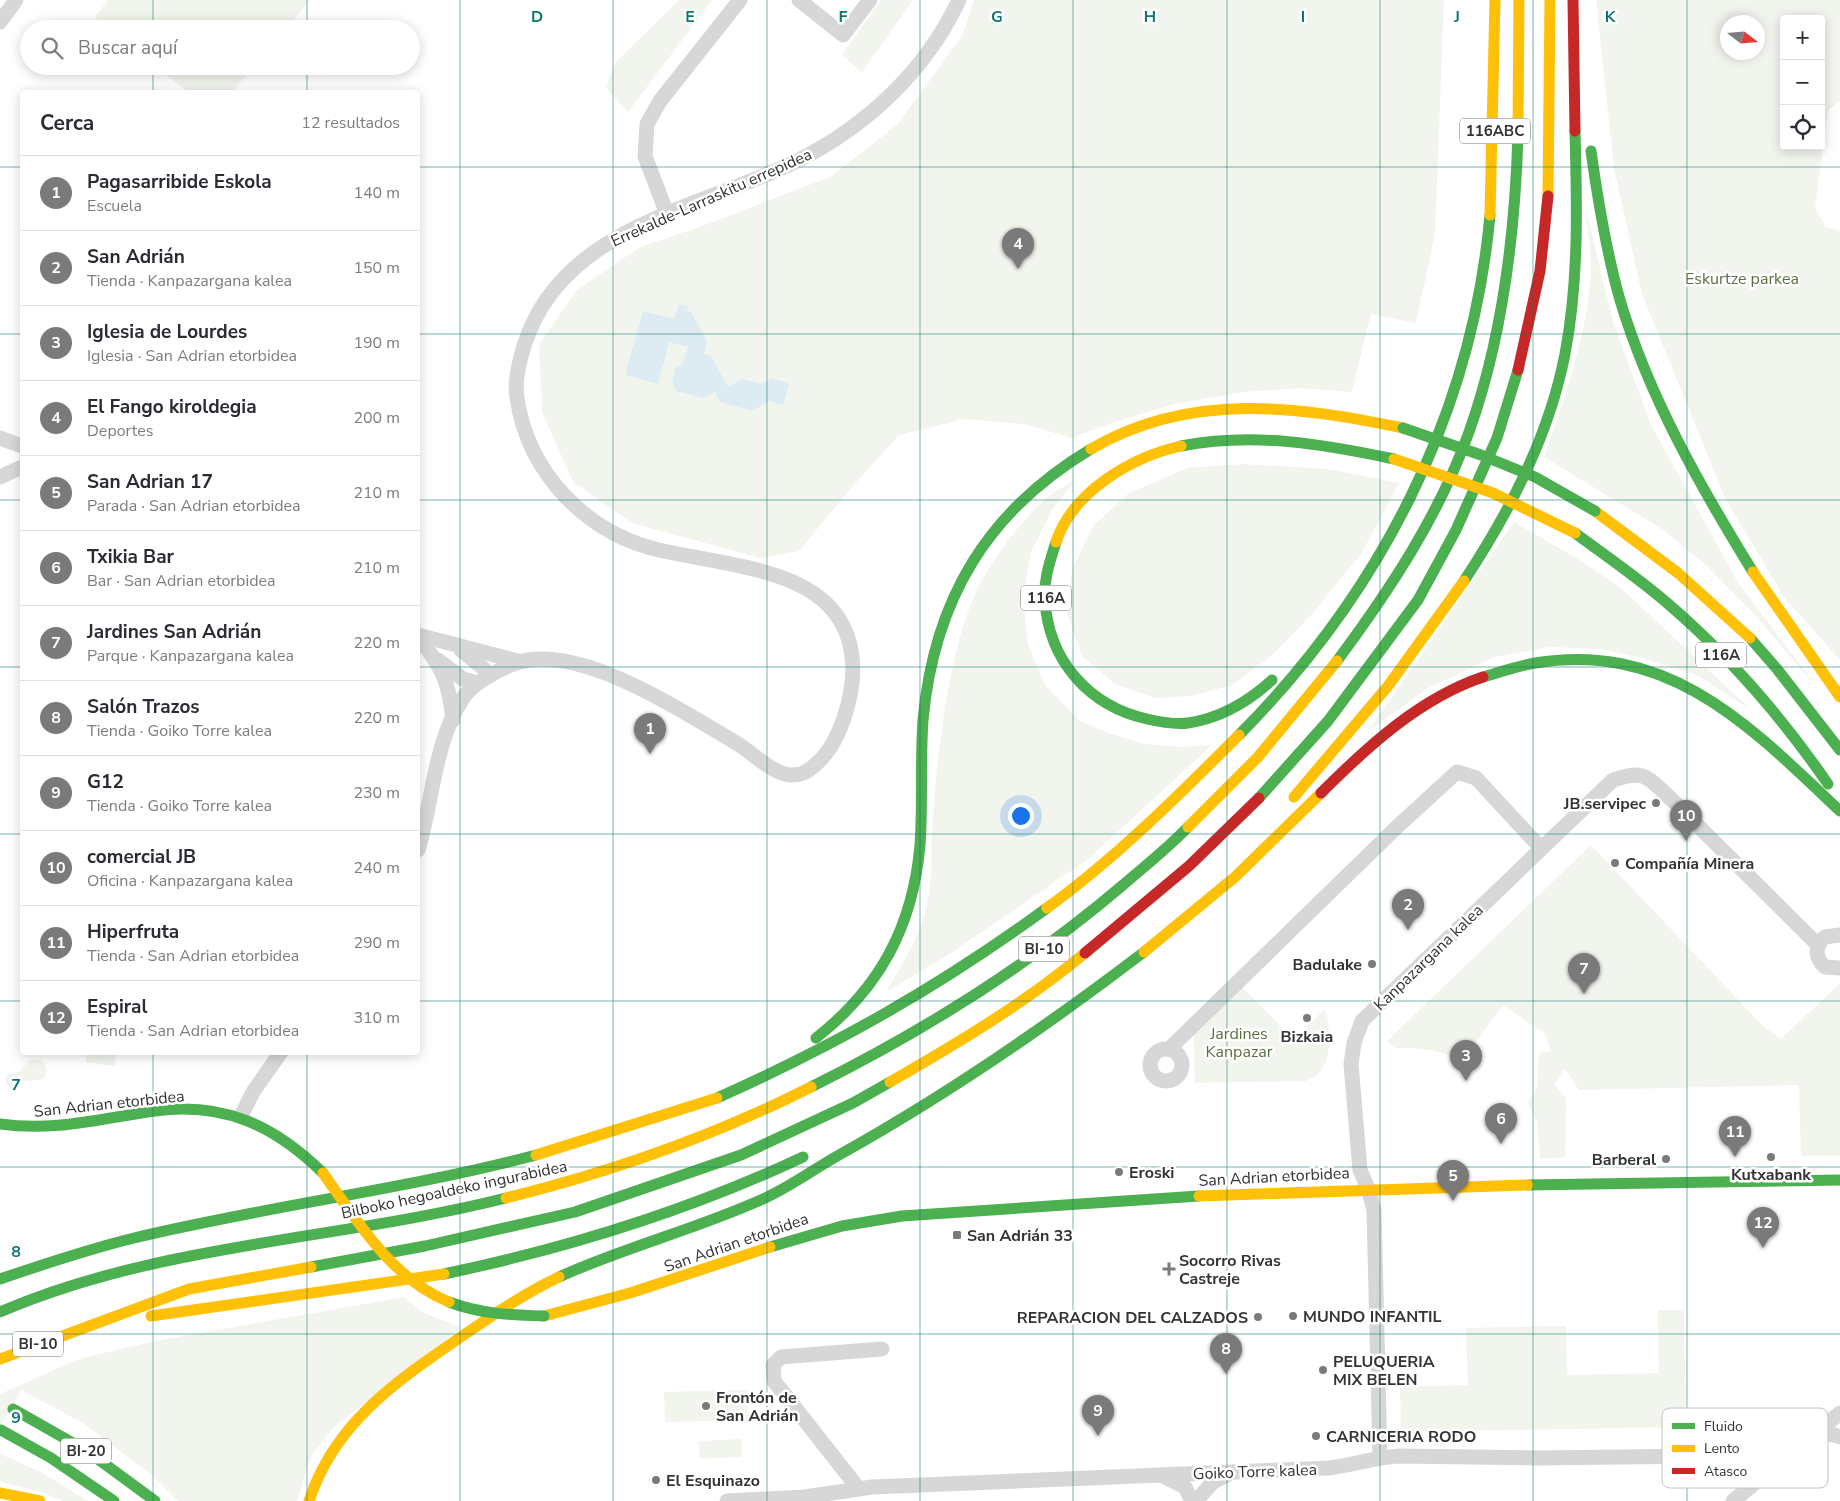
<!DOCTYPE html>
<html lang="es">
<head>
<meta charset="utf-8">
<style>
  body { margin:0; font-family:"Nunito Sans",sans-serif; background:#f2f2f3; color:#2b2b33 }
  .controls { position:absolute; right:15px; top:15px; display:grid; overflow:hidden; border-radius:5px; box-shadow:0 2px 12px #0003 }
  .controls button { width:45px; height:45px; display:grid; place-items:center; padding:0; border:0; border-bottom:1px solid #e1e1e2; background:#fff; color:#2b2b33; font:25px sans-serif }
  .compass { position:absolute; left:1720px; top:15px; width:45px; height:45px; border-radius:50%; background:#fff; box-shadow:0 2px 12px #0003; rotate:106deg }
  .you { position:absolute; left:1020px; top:815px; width:18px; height:18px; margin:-12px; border:4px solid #fff; border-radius:50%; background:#1a73e8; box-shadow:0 0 0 8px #1a73e833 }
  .badge { display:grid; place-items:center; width:32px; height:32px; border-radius:50%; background:#7a7a7a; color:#fff; font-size:16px; font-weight:700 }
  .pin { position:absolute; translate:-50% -41px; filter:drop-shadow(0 1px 2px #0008) }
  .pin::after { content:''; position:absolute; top:26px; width:18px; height:15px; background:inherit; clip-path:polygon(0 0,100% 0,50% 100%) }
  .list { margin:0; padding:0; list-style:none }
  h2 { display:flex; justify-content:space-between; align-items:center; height:65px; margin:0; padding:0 20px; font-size:21px }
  h2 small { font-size:16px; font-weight:400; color:#7c7c81 }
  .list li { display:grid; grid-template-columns:32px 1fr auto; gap:15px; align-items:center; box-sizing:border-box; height:75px; padding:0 20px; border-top:1px solid #e1e1e2 }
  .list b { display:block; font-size:19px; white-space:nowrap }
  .list p { margin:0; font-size:16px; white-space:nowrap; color:#7c7c81 }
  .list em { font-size:16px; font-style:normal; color:#7c7c81 }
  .icon { flex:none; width:28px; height:28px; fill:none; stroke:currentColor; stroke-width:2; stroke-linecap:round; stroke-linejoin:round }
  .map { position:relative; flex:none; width:1840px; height:1501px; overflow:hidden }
  .search { position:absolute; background:#fff; box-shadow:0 2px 12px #0003; left:20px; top:20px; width:400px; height:55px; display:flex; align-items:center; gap:12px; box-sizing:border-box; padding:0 18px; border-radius:28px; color:#7c7c81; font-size:19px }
  .panel { position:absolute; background:#fff; box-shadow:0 2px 12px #0003; left:20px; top:90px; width:400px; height:965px; border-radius:5px }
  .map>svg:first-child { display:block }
  .green { fill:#f1f5ed; fill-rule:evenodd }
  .water { fill:#ddebf3 }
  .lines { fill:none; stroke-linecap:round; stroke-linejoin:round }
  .street { stroke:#d7d7d7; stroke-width:15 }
  .fast { stroke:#4caf50; stroke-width:11 }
  .slow { stroke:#ffc107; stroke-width:11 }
  .jam { stroke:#c62828; stroke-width:11 }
  .fast-bridge { stroke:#4caf50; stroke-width:11 }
  .slow-bridge { stroke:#ffc107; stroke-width:11 }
  .grid { fill:none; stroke:#0f766e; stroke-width:1; stroke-opacity:0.55 }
  .poi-dot { fill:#7a7a7a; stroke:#fff; stroke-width:2 }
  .labels { text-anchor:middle; stroke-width:5; stroke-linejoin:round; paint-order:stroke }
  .shield { fill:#fff; stroke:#707070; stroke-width:1 }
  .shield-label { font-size:15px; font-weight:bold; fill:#333 }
  .street-label { font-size:16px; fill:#333; stroke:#fff }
  .park-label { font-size:16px; fill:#56703f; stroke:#fff }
  .poi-label { font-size:16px; font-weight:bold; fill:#333; stroke:#fff; text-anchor:start }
  .key { fill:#fff; stroke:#c2c2c2; stroke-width:1 }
  .key-label { font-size:14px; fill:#333 }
  .grid-label { font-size:16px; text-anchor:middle; font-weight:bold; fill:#0f766e; stroke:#fff; stroke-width:5; stroke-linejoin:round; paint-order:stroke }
</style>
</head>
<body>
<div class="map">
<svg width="1840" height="1501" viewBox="0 0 1840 1501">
  <rect width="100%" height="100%" fill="#fff"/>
  <g class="green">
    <polygon points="108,0 310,0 286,29 109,29 95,17"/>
    <polygon points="679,0 712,0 628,112 606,88 615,63"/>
    <polygon points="881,0 913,0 862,72 842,55"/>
    <polygon points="974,0 1444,0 1435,233 1416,323 1371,314 1352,392 1300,388 1244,392 1174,404 1114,422 1072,438 1024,424 964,419 899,435 852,487 799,551 760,558 632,523 573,482 542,412 539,344 577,290 640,247 705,225 830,177 897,125 963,35"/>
    <path d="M1596,0H1840V100L1828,111L1815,208L1826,227L1840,231V660L1784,597L1725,498L1642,294L1614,168ZM1784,19H1821V146H1784ZM1728,22H1758V52H1728Z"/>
    <polygon points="155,66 254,66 232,92 188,92"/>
    <path d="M1585,206L1613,322L1651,425L1737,581L1822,694L1756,616L1707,566L1662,529L1544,457C1565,395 1589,333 1591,267C1591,247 1587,226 1585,206Z"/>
    <polygon points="1244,464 1327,469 1399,483 1361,554 1312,614 1270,657 1232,685 1191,696 1156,698 1115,684 1082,656 1067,613 1072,570 1093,526 1129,493 1188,468"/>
    <path d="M1076,480L1053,508L1031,552L1023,596L1028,644L1045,685L1080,721L1111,734L1144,744L1181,747L1212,745L1087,860L948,955L886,992C903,964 920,936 927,904C934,873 930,843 933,813C939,744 947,666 972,601C985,569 1023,516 1050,495C1058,489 1068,485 1076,480Z"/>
    <polygon points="1514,522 1578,559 1621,588 1750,709 1697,675 1642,658 1601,649 1549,647 1495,657 1430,687 1368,731"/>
    <path d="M1591,845L1763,1026L1781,1039L1840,983V1156H1801L1799,1085L1579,1090L1565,1069L1554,1085L1566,1098L1565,1157L1540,1159L1537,1121L1528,1103L1537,1088L1539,1053L1551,1051L1545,1034L1503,1005L1461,1062C1442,1049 1418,1048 1395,1048L1387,1041Z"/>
    <path d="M1242,987L1293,1039L1325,1009C1330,1027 1333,1056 1320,1072C1316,1076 1311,1078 1306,1081L1195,1083L1194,1037L1197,1027Z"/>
    <polygon points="87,1053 116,1053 114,1066 86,1062"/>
    <path d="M30,1060H41C47,1067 49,1070 44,1079L20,1082L12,1088L8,1087L5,1079L8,1074L19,1072Z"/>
    <polygon points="404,1297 424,1313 461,1328 333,1428 311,1456 297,1501 178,1501 153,1476 83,1423 21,1390 0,1427 0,1394 79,1359 155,1341"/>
    <polygon points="1658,1310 1684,1310 1686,1427 1401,1432 1400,1387 1468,1385 1466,1328 1566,1326 1567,1375 1659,1373"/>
    <polygon points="747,1390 748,1420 665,1422 664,1392"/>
    <polygon points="741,1439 742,1457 700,1459 699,1441"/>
    <polygon points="0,1454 39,1471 88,1501 63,1501 42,1492 0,1482"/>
  </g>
  <polygon class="water" points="679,304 688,306 687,311 691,312 707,341 704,354 711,356 728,387 742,379 762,384 771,378 789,383 783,405 769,401 752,411 720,402 715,392 704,398 676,391 672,383 675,368 683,364 688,347 669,342 658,384 625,375 643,311 674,319"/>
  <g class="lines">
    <g class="street">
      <polyline points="799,0 843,35 870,0"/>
      <polyline points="0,22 16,0"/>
      <polyline points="667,214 645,156 647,124 660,101 740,0"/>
      <polyline points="0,438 22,446"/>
      <polyline points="0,477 22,467"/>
      <polyline points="418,635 518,661"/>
      <path d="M418,636C443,670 448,678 453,720"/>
      <polyline points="461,650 483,668 489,676"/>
      <polyline points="438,660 463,679 478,683"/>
      <path d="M418,850C433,801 434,742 463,698C471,686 485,678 498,671C512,664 524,659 540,659C600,657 690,715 741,746C753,754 764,765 777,771C789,777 801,776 810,769C828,756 837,738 844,718C861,668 856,616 805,588C766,566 703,560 659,550C586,533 528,473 517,398C514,381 519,362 524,346C561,226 701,209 799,160C868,125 926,70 959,0"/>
      <path d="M1840,935L1825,937C1814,946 1815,958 1825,967L1840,968"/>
      <polyline points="1169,1049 1398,826 1457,772 1476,778 1540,847"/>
      <circle cx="1166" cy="1065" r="16"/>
      <polyline points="241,1116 253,1092 281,1052"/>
      <polyline points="1812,1437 1832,1434 1840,1437"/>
      <path d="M1380,1457L1374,1210L1368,1188L1360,1170L1351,1064L1354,1043L1362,1021L1613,780C1643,770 1646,775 1668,796L1818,945"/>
      <polyline points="1165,1477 1185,1487 1192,1501"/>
      <polyline points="858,1488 774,1381 773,1365 781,1357 882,1349"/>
      <path d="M727,1501L805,1497L872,1487L1329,1468C1353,1465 1376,1457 1400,1456L1539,1458L1704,1456L1783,1459"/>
      <polyline points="1196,1501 1213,1482 1229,1474"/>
      <polyline points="1733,1501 1840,1413"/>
    </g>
    <g class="fast">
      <path d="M1591,151C1598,201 1606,251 1620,300C1649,397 1700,486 1753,572"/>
      <path d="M1181,446C1254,432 1323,444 1394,459"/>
      <path d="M1575,533C1606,556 1637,577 1666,602C1728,655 1782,717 1828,784"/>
      <path d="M1056,542C1050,561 1043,581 1045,601C1049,661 1089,706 1147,719C1160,722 1174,725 1188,723C1220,718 1249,701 1272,680"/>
      <path d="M1464,581C1510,511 1549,436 1565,354C1579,281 1577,204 1575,131"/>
      <polyline points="1750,638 1777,669 1840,750"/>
      <path d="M1337,661C1389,591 1439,516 1469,432C1503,337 1515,235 1518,135"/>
      <path d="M1483,677C1500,672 1517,666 1535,663C1670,641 1751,727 1840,811"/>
      <path d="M1239,735C1380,593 1472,415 1490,215"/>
      <polyline points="1259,798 1328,721 1418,600 1456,530 1497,438 1518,370"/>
      <path d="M816,1038C880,988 913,926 920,845C923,803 920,762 923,720C934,600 987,511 1091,449"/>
      <path d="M811,1087C922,1032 1028,966 1123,885C1145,866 1168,848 1188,827"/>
      <path d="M717,1098C838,1044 940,986 1047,908"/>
      <path d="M0,1124C54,1132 102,1118 155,1111C224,1102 274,1125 323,1173"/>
      <polyline points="1528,1185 1840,1180"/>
      <polyline points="770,1247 842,1226 902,1216 1199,1196"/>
      <polyline points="311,1267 425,1246 575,1212 741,1155 853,1103 890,1082"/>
      <path d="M444,1274C568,1248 688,1211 803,1157"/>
      <path d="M559,1277C625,1247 697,1229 763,1199C790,1187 814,1169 839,1155C945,1096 1047,1026 1144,952"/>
      <path d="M0,1279C44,1264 89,1249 134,1238C267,1206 403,1190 536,1155"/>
      <path d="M0,1312C160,1243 339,1240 506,1198"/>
      <polyline points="13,1409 87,1451 155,1501"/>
      <polyline points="1,1430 51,1458 114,1501"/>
    </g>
    <g class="slow">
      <polyline points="1518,135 1519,0"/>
      <polyline points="1548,196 1550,0"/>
      <polyline points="1490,215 1495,0"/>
      <path d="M1091,449C1190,391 1297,406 1403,428"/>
      <polyline points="1595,511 1678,573 1750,638"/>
      <path d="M1056,542C1073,491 1132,457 1181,446"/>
      <polyline points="1753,572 1840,697"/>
      <polyline points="1294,797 1388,686 1464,581"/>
      <polyline points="1188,827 1258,757 1337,661"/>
      <path d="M1047,908C1117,857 1178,796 1239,735"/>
      <polyline points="1144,952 1235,877 1321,793"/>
      <path d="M890,1082C958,1043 1025,1003 1085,953"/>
      <polyline points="536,1155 717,1098"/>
      <polyline points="1199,1196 1528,1185"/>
      <path d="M506,1198C611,1172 714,1136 811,1087"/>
      <polyline points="151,1316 444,1274"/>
      <polyline points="544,1316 630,1293 770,1247"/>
      <polyline points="0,1359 189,1289 311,1267"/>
      <polyline points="0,1493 40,1501"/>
      <path d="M309,1501C334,1424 394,1383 458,1339C490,1317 523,1294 559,1277"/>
    </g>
    <g class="jam">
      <polyline points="1573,0 1575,131"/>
      <polyline points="1518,370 1540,271 1548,196"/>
      <path d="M1321,793C1367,747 1420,698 1483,677"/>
      <polyline points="1085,953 1189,866 1259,798"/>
    </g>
    <g class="fast-bridge">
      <polyline points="1403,428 1481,455 1535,477 1595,511"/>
      <path d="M449,1302C480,1314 511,1315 544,1316"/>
    </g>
    <g class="slow-bridge">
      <polyline points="1394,459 1493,493 1575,533"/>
      <path d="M323,1173C357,1221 392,1279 449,1302"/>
    </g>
  </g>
  <path class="grid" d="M153,0V29M307,0V29M460,0V1501M613,0V1501M767,0V1501M920,0V1501M1073,0V1501M1227,0V1501M1380,0V1501M1533,0V1501M1687,0V1501M153,66V92M307,66V92M0,167H22M418,167H1840M0,334H22M418,334H1840M0,500H22M418,500H1840M0,667H22M418,667H1840M0,834H22M418,834H1840M0,1001H22M418,1001H1840M153,1052V1501M307,1052V1501M0,1167H1840M0,1334H1840"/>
  <g class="poi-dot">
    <circle cx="1656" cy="803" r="5"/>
    <circle cx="1615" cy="863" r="5"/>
    <circle cx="1372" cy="964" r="5"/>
    <circle cx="1307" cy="1018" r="5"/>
    <circle cx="1771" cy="1157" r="5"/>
    <circle cx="1666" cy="1159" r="5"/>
    <circle cx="1119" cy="1172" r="5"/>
    <rect x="952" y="1230" width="10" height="10" rx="2.5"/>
    <path d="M1166.5 1261.5h5v5h5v5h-5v5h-5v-5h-5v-5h5z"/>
    <circle cx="1293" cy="1316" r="5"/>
    <circle cx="1258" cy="1317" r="5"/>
    <circle cx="1323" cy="1370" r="5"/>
    <circle cx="706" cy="1406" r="5"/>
    <circle cx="1316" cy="1436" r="5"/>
    <circle cx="656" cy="1480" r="5"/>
  </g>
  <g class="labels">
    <g class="shield">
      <rect x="1460" y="118.5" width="70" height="25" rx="4"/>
      <rect x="1021" y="585.5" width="50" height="25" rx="4"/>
      <rect x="1696" y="642.5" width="50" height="25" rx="4"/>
      <rect x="1019" y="936.5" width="50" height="25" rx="4"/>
      <rect x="13" y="1331.5" width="50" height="25" rx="4"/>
      <rect x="61" y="1438.5" width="50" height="25" rx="4"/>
    </g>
    <g class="shield-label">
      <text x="1495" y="136">116ABC</text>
      <text x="1046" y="603">116A</text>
      <text x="1721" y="660">116A</text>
      <text x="1044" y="954">BI-10</text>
      <text x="38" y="1349">BI-10</text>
      <text x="86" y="1456">BI-20</text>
    </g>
    <g class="street-label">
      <text transform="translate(711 197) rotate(-24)" y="6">Errekalde-Larraskitu errepidea</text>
      <text transform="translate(1428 957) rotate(-44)" y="6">Kanpazargana kalea</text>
      <text transform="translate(109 1103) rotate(-6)" y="6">San Adrian etorbidea</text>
      <text transform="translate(1274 1176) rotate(-3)" y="6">San Adrian etorbidea</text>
      <text transform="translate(454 1189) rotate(-12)" y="6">Bilboko hegoaldeko ingurabidea</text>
      <text transform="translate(736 1242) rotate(-19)" y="6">San Adrian etorbidea</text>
      <text transform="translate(1255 1471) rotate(-2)" y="6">Goiko Torre kalea</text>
    </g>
    <g class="park-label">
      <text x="1742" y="284">Eskurtze parkea</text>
      <text x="1239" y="1039">Jardines<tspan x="1239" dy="18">Kanpazar</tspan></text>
    </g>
    <g class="poi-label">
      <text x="1646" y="809" text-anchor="end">JB.servipec</text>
      <text x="1625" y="869">Compañía Minera</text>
      <text x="1362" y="970" text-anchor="end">Badulake</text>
      <text x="1307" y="1042" text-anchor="middle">Bizkaia</text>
      <text x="1656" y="1165" text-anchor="end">Barberal</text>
      <text x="1129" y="1178">Eroski</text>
      <text x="1771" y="1180" text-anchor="middle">Kutxabank</text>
      <text x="967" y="1241">San Adrián 33</text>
      <text x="1179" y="1266">Socorro Rivas<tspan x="1179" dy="18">Castreje</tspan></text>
      <text x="1303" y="1322">MUNDO INFANTIL</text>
      <text x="1248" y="1323" text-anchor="end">REPARACION DEL CALZADOS</text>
      <text x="1333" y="1367">PELUQUERIA<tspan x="1333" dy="18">MIX BELEN</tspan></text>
      <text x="716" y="1403">Frontón de<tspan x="716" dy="18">San Adrián</tspan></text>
      <text x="1326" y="1442">CARNICERIA RODO</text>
      <text x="666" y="1486">El Esquinazo</text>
    </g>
  </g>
  <rect x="1662" y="1408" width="166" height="80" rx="8" class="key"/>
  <rect x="1672" y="1423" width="23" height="6" fill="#4caf50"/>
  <rect x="1672" y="1445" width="23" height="7" fill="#ffc107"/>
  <rect x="1672" y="1468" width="23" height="6" fill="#c62828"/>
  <g class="key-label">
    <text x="1704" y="1431">Fluido</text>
    <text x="1704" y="1453">Lento</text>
    <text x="1704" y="1476">Atasco</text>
  </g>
  <g class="grid-label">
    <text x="537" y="22">D</text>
    <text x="690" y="22">E</text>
    <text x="843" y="22">F</text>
    <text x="997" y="22">G</text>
    <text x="1150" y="22">H</text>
    <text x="1303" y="22">I</text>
    <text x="1457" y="22">J</text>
    <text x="1610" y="22">K</text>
    <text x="16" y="1090">7</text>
    <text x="16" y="1257">8</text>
    <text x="16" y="1423">9</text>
  </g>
</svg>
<div class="controls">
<button>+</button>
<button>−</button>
<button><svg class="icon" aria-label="locate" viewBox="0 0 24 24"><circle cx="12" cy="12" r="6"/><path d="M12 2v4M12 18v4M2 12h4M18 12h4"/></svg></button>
</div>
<svg class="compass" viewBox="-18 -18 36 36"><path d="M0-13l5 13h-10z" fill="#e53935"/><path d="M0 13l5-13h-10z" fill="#7c7c81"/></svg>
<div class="you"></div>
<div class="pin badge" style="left:650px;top:754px">1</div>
<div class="pin badge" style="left:1408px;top:930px">2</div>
<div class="pin badge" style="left:1466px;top:1081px">3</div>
<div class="pin badge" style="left:1018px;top:269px">4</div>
<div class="pin badge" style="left:1453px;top:1201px">5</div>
<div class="pin badge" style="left:1501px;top:1144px">6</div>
<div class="pin badge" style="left:1584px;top:994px">7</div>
<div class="pin badge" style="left:1226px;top:1374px">8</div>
<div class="pin badge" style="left:1098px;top:1436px">9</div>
<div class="pin badge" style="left:1686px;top:841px">10</div>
<div class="pin badge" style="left:1735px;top:1157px">11</div>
<div class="pin badge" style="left:1763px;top:1248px">12</div>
<div class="search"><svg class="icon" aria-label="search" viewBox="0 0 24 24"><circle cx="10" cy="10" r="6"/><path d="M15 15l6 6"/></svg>Buscar aquí</div>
<section class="panel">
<h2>Cerca<small>12 resultados</small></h2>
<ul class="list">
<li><span class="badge">1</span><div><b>Pagasarribide Eskola</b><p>Escuela</p></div><em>140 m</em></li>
<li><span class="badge">2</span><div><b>San Adrián</b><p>Tienda · Kanpazargana kalea</p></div><em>150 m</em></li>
<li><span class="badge">3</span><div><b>Iglesia de Lourdes</b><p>Iglesia · San Adrian etorbidea</p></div><em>190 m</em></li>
<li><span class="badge">4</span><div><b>El Fango kiroldegia</b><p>Deportes</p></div><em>200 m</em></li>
<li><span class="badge">5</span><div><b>San Adrian 17</b><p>Parada · San Adrian etorbidea</p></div><em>210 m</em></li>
<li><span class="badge">6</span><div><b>Txikia Bar</b><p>Bar · San Adrian etorbidea</p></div><em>210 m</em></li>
<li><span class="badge">7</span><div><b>Jardines San Adrián</b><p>Parque · Kanpazargana kalea</p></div><em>220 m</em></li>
<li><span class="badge">8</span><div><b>Salón Trazos</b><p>Tienda · Goiko Torre kalea</p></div><em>220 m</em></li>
<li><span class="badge">9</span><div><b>G12</b><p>Tienda · Goiko Torre kalea</p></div><em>230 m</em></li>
<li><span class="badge">10</span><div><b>comercial JB</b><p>Oficina · Kanpazargana kalea</p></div><em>240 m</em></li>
<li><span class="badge">11</span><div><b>Hiperfruta</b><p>Tienda · San Adrian etorbidea</p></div><em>290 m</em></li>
<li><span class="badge">12</span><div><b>Espiral</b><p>Tienda · San Adrian etorbidea</p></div><em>310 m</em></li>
</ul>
</section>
</div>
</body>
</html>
